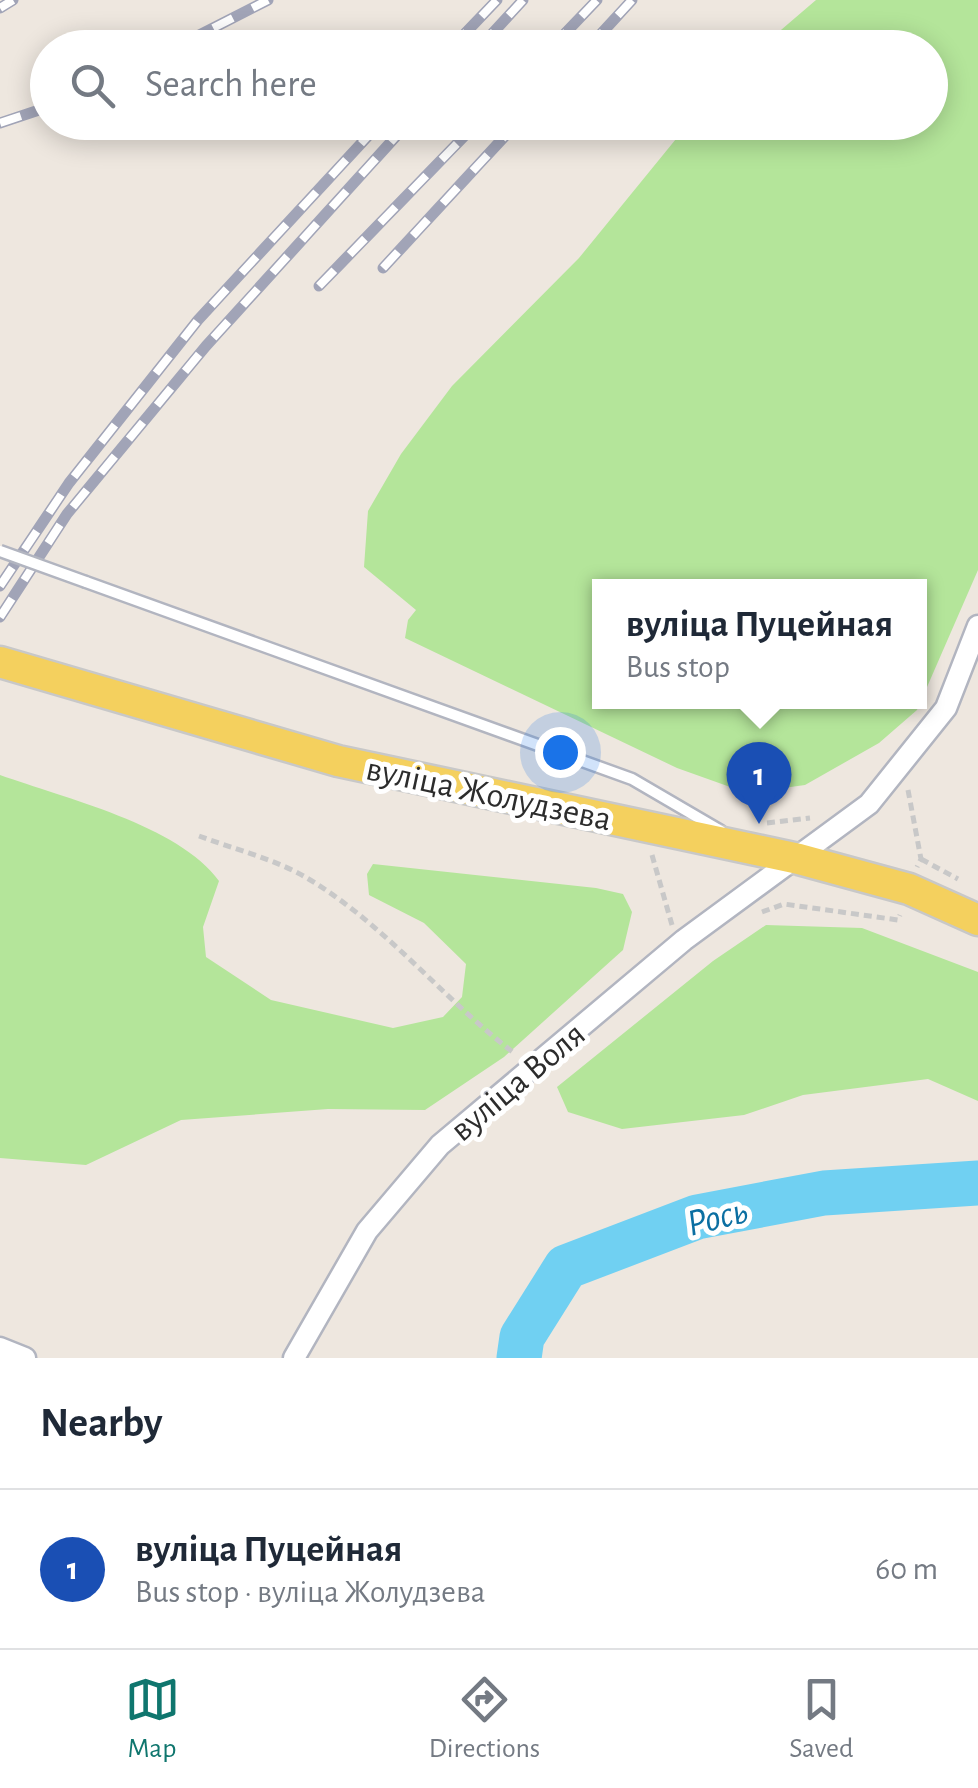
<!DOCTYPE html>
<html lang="en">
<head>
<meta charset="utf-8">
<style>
  body { margin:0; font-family:"Alegreya Sans",sans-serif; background:#f6f6f7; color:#1f2937 }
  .you { position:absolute; left:560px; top:752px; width:35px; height:35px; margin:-25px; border:8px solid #fff; border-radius:50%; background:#1a73e8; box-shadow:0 0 0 15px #1a73e833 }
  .badge { display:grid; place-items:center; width:65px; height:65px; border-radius:50%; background:#0f766e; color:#fff; font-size:32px; font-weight:700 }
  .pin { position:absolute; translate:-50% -82px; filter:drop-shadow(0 2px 5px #0008) }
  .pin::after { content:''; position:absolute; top:52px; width:35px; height:30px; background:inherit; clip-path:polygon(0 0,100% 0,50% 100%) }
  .popup { position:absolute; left:592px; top:579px; width:335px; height:130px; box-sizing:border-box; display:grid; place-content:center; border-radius:0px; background:#fff; filter:drop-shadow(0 2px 8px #0005); font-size:32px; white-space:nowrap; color:#747a83 }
  .popup b { font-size:38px; color:#1f2937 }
  .popup::after { content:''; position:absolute; left:50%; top:100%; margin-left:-20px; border:20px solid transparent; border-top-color:#fff }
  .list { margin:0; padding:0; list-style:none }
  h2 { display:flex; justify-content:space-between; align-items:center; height:130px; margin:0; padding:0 40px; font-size:42px }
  h2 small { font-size:32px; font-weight:400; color:#747a83 }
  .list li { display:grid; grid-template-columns:65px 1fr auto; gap:30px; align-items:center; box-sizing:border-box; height:160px; padding:0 40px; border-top:2px solid #e0e1e3 }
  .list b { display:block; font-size:38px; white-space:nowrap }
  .list p { margin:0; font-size:32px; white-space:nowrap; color:#747a83 }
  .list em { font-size:32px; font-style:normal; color:#747a83 }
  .icon { flex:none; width:55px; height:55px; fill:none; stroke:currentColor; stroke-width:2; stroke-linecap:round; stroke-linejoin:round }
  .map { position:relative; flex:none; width:978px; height:1358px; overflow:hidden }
  .search { position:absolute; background:#fff; box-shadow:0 5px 25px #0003; left:30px; right:30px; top:30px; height:110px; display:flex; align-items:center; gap:25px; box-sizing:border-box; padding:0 35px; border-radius:55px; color:#747a83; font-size:38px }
  .sheet { height:290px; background:#fff }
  nav { display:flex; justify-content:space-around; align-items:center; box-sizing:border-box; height:140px; border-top:2px solid #e0e1e3; background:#fff; font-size:28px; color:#747a83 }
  nav a { display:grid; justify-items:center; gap:5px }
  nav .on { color:#0f766e }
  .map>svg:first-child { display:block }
  .green { fill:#b4e59a; fill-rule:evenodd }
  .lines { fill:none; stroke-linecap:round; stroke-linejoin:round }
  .river { stroke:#70d0f2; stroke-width:45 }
  .service-casing { stroke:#b2b5c0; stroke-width:15 }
  .minor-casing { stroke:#b2b5c0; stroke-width:25 }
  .primary-casing { stroke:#c8c8c8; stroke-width:35 }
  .path { stroke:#c8c8c8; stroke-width:5; stroke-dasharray:8 5; stroke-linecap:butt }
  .service { stroke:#fff; stroke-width:10 }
  .minor { stroke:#fff; stroke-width:20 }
  .primary { stroke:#f4d05e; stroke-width:30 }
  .rail-casing { stroke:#a1a4b7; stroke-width:11 }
  .rail { stroke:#fff; stroke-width:8; stroke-dasharray:22; stroke-linecap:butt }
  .service-bridge-casing { stroke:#b2b5c0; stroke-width:15; stroke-linecap:butt }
  .service-bridge { stroke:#fff; stroke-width:10 }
  .labels { text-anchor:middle; stroke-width:10; stroke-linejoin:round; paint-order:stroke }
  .street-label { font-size:35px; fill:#2c2c2c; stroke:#fff }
  .water-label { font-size:38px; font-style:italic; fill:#0b6fa2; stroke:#fff }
</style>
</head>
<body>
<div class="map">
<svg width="978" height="1358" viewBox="0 0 978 1358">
  <rect width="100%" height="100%" fill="#eee7df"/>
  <g class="green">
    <path d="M816,0H978V570L917,710L879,743L805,785L747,793L677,768L405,638L408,620L416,610L364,567L368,511L401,454L452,386L579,258L689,123L930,122V48L761,47ZM599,586H919V702H599Z"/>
    <path d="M0,775C64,798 179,825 219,881L203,927L206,957L271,1000L393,1028L443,1017L462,997L466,964L424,923L369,895L367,874L373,864L596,888L623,894L632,912L623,950L504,1057L425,1110L328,1109L181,1120L86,1165L0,1158Z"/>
    <polygon points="766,925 862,928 978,972 978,1101 928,1079 803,1095 744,1115 622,1129 568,1112 557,1087 713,961"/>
  </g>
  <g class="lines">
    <polyline class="river" points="519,1358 522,1337 566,1267 697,1217 824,1193 978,1183"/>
    <g class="service-casing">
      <polyline id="service" points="86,582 632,779 721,831"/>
    </g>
    <g class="minor-casing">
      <g id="minor">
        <polyline points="0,1348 25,1358"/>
        <polyline points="294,1358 367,1231 440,1145 684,940 869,804 946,708 978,626"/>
      </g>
    </g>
    <g class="primary-casing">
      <polyline id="primary" points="0,662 338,761 799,859 909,889 978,920"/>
    </g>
    <g class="path">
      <polyline points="908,790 921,859 917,867"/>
      <polyline points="767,823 810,818"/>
      <path d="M199,836C234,849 275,859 307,878C386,925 442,998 514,1053"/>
      <polyline points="652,855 672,925"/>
      <polyline points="921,859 958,879"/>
      <polyline points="762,912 784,904 898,920 900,915"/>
    </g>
    <use href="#service" class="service"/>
    <use href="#minor" class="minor"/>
    <use href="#primary" class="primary"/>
    <g class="rail-casing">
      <g id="rail">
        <polyline points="0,8 13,0"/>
        <polyline points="174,48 268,0"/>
        <polyline points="451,48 497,0"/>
        <polyline points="479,48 523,0"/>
        <polyline points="551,48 597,0"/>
        <polyline points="588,48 632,0"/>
        <polyline points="0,123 48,107"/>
        <polyline points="383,268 518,122"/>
        <polyline points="319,286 478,122"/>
        <polyline points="0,586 69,483 198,320 381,122"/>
        <polyline points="0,617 67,514 206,346 409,122"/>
      </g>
    </g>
    <use href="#rail" class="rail"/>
    <g class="service-bridge-casing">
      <polyline id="service-bridge" points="0,551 86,582"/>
    </g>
    <use href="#service-bridge" class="service-bridge"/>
  </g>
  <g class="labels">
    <g class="street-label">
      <text transform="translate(489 793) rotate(12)" y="12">вуліца Жолудзева</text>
      <text transform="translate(517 1081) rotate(-40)" y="12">вуліца Воля</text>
    </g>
    <g class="water-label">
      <text transform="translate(717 1216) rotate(-14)" y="13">Рось</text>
    </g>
  </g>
</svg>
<div class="you"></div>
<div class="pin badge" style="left:759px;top:824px;background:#1a4fb4">1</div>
<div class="popup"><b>вуліца Пуцейная</b>Bus stop</div>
<div class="search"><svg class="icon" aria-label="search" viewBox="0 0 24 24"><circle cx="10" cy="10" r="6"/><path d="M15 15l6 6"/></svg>Search here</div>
</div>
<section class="sheet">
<h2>Nearby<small></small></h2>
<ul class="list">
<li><span class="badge" style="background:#1a4fb4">1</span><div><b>вуліца Пуцейная</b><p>Bus stop · вуліца Жолудзева</p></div><em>60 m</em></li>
</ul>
</section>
<nav>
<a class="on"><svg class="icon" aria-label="map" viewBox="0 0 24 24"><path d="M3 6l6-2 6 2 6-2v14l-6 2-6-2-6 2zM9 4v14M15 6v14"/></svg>Map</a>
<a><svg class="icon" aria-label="directions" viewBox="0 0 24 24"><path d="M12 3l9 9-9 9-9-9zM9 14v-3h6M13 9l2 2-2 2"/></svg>Directions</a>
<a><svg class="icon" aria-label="saved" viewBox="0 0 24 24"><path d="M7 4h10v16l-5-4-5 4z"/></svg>Saved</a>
</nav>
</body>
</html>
